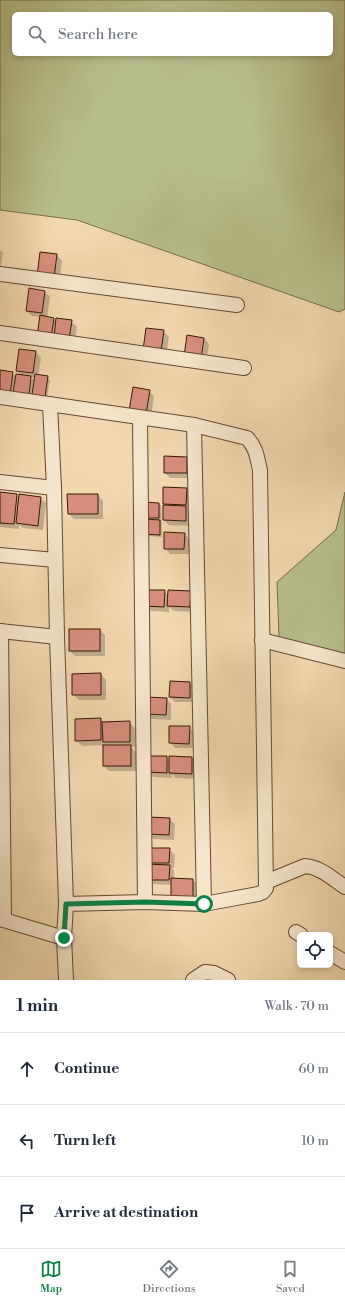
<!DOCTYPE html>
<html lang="en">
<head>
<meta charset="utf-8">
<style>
  body { margin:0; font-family:"Libre Bodoni",serif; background:#f6f6f7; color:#1f2937 }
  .controls { position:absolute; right:12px; bottom:12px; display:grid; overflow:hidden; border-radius:6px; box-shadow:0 2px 6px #0003 }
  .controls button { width:36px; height:36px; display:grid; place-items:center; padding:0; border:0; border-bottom:1px solid #e0e1e3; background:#fff; color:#1f2937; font:20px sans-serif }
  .stop { position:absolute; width:12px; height:12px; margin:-9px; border:3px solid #0b8043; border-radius:50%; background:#fff }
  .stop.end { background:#0b8043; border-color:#fff; box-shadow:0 1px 4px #0008 }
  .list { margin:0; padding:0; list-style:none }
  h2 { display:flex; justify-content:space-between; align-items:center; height:52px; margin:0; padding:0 16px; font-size:17px }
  h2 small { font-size:13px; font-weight:400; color:#747a83 }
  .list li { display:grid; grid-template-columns:26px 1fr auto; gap:12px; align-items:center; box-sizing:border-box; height:72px; padding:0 16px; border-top:1px solid #e0e1e3 }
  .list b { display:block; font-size:15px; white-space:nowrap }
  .list em { font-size:13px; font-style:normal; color:#747a83 }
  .icon { flex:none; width:22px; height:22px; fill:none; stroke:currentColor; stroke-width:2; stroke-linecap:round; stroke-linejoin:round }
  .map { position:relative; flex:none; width:345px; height:980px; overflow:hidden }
  .search { position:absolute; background:#fff; box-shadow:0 2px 6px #0003; left:12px; right:12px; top:12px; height:44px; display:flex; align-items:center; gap:10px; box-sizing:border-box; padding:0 14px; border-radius:6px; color:#747a83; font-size:15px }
  .sheet { height:268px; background:#fff }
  nav { display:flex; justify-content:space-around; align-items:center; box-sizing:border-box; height:56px; border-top:1px solid #e0e1e3; background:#fff; font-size:11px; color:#747a83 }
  nav a { display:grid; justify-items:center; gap:2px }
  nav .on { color:#0b8043 }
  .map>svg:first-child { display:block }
  .green { fill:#b8bf8d; stroke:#786c49; fill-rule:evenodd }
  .shadow { fill:#0003; fill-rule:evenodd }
  .building { fill:#d78f7c; stroke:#371805 }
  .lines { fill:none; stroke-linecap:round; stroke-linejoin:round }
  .minor-casing { stroke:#664830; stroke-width:16 }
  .minor { stroke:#f7e6cc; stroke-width:14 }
  .route { stroke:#0b8043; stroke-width:5 }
</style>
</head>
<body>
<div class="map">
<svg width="345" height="980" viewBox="0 0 345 980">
  <rect width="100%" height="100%" fill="#f2d8b0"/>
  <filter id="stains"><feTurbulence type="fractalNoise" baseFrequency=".005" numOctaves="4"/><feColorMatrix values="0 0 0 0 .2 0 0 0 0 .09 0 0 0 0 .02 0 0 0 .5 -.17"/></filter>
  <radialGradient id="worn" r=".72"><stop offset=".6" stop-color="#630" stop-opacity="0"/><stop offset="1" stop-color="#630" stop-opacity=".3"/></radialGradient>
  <g class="green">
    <path d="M0,0H345V309L339,312L77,220L0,210ZM14,14H331V54H14Z"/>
    <polygon points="345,492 345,654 279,637 277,582 336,530"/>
  </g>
  <g class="shadow">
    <polygon points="0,250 3,253 0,272"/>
    <polygon points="57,255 62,261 59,283 43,281"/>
    <polygon points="30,290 45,292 50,297 47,318 54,319 57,321 71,321 77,327 74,345 54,340 40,317 32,316 27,311"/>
    <polygon points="163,331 169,337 166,357 144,349"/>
    <polygon points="204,338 209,344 206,364 190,361"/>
    <path d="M20,350L36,352L41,358L38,376L47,377L50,380L47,399H15L0,371L12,373L16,377L22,376L17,370ZM31,377L35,378V381Z"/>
    <polygon points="149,391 154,396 151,419 136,416"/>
    <polygon points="187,458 192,463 192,478 170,478 165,473"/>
    <polygon points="164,488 187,489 192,494 191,510 189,510 191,512 190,526 169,525 164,520 166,506 164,504"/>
    <polygon points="0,493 16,495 20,498 40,498 46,503 43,530 23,528 19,525 19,529 0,527"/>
    <polygon points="98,495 103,501 103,519 74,519 69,514"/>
    <polygon points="159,504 161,506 162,537 146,536 146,520"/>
    <polygon points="184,534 190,539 189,554 170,554 165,548"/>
    <polygon points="164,591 169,596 190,592 195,612 174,611 169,607 169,612 151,611 145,606"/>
    <polygon points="100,630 105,635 105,656 75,656 70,651"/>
    <polygon points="101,674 106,680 106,700 79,700 73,694"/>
    <polygon points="190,683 195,688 195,702 175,702 170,697"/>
    <polygon points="166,699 171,704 171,720 152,719 147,714"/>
    <polygon points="101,719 104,723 129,722 135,728 135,747 131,747 136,752 136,771 109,771 104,766 104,745 82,746 76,740"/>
    <polygon points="189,727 195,733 194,748 175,748 170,742"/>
    <polygon points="167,757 170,761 192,758 197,763 197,779 175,778 172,774 172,778 153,777 148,772"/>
    <polygon points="169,819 175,824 174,840 154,839 148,834"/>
    <polygon points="169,849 175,855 174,868 172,868 174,871 174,879 193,880 198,885 198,902 172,885 153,884 148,879 148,862"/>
  </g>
  <g class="building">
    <polygon points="40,252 57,254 54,278 37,276"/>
    <polygon points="29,288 45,291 42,313 26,311"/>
    <polygon points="40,315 54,318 51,338 37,336"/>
    <polygon points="56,318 72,320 69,340 54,338"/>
    <polygon points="146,328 164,330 161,352 143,350"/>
    <polygon points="187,335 204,338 201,359 184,356"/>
    <polygon points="19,349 36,351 33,373 16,371"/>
    <polygon points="0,370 13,372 10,395 0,393"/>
    <polygon points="16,374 31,376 29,396 13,393"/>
    <polygon points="35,374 48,376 45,397 32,395"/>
    <polygon points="133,387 150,390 146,414 129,411"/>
    <polygon points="164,456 187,457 187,473 164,473"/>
    <polygon points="163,487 187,488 186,505 163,504"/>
    <polygon points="0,492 17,494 14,524 0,523"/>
    <polygon points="19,494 41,497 38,526 16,523"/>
    <polygon points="67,494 98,494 98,514 68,514"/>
    <polygon points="143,502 159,503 159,518 142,518"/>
    <polygon points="163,505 186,506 186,521 163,520"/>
    <polygon points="143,519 160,520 160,535 142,534"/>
    <polygon points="164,532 185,533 184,549 164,549"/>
    <polygon points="145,590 165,590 164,607 144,606"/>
    <polygon points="168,590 191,591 190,607 167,606"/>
    <rect x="69" y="629" width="31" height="22"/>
    <polygon points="101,673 101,695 72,695 72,674"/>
    <polygon points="170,681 190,682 190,698 169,697"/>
    <polygon points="146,697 167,698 166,715 146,714"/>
    <polygon points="101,718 101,740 75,741 75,719"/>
    <polygon points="130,721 130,742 103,742 102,722"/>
    <polygon points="169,726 190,726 189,744 169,743"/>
    <rect x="103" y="745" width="28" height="21"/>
    <polygon points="147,756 167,756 167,773 147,772"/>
    <polygon points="169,756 192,757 192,774 169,773"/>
    <polygon points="148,817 170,818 169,835 147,834"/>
    <polygon points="147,848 170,848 169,863 147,863"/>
    <polygon points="147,864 170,865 169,880 147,880"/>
    <polygon points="171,878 193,879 193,897 171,896"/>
  </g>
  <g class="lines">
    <g class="minor-casing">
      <g id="minor">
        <polyline points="0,274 237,305"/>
        <polyline points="0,333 244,368"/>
        <path d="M0,397L194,425L247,438C256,447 257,457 260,470L266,888L263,892L258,894L204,904L145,902L66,904L64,938"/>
        <polyline points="50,404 54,488 57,637 66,904"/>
        <polyline points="140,418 145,902"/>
        <polyline points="194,425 204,904"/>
        <polyline points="0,482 54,488"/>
        <polyline points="0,555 55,560"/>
        <polyline points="0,631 57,637"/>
        <polyline points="1,631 4,920"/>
        <polyline points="262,640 345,661"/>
        <path d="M266,882L305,866C320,867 333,879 345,887"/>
        <polyline points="0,919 64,938 66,980"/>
        <polyline points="296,932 301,935"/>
        <polyline points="330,953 345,962"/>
        <polyline points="193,980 205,972 214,973 228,980"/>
      </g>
    </g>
    <use href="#minor" class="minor"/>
  </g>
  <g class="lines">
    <polyline class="route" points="64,938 66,904 145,902 204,904"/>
  </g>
  <rect width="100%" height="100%" filter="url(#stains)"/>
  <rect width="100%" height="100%" fill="url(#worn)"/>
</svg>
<div class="controls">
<button><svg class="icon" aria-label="locate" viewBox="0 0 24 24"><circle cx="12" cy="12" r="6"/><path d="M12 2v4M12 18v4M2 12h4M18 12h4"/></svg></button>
</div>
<div class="stop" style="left:204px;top:904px"></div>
<div class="stop end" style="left:64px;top:938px"></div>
<div class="search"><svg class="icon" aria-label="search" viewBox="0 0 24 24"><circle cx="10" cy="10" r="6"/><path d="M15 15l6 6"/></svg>Search here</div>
</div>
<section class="sheet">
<h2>1 min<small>Walk · 70 m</small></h2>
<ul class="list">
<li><svg class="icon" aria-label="ahead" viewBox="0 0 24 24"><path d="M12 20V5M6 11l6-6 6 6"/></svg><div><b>Continue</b></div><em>60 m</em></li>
<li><svg class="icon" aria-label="left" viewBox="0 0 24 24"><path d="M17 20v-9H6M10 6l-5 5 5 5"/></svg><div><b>Turn left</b></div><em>10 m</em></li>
<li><svg class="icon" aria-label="arrive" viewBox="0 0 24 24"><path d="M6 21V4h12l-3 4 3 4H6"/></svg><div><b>Arrive at destination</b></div></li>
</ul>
</section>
<nav>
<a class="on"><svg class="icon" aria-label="map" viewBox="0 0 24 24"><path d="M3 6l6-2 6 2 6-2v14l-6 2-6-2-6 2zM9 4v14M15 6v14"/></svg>Map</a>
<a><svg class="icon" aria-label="directions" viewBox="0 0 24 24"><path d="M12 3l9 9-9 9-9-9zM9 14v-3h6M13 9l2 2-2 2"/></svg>Directions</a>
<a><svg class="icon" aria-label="saved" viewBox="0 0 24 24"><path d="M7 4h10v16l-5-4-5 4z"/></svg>Saved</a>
</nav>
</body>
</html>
